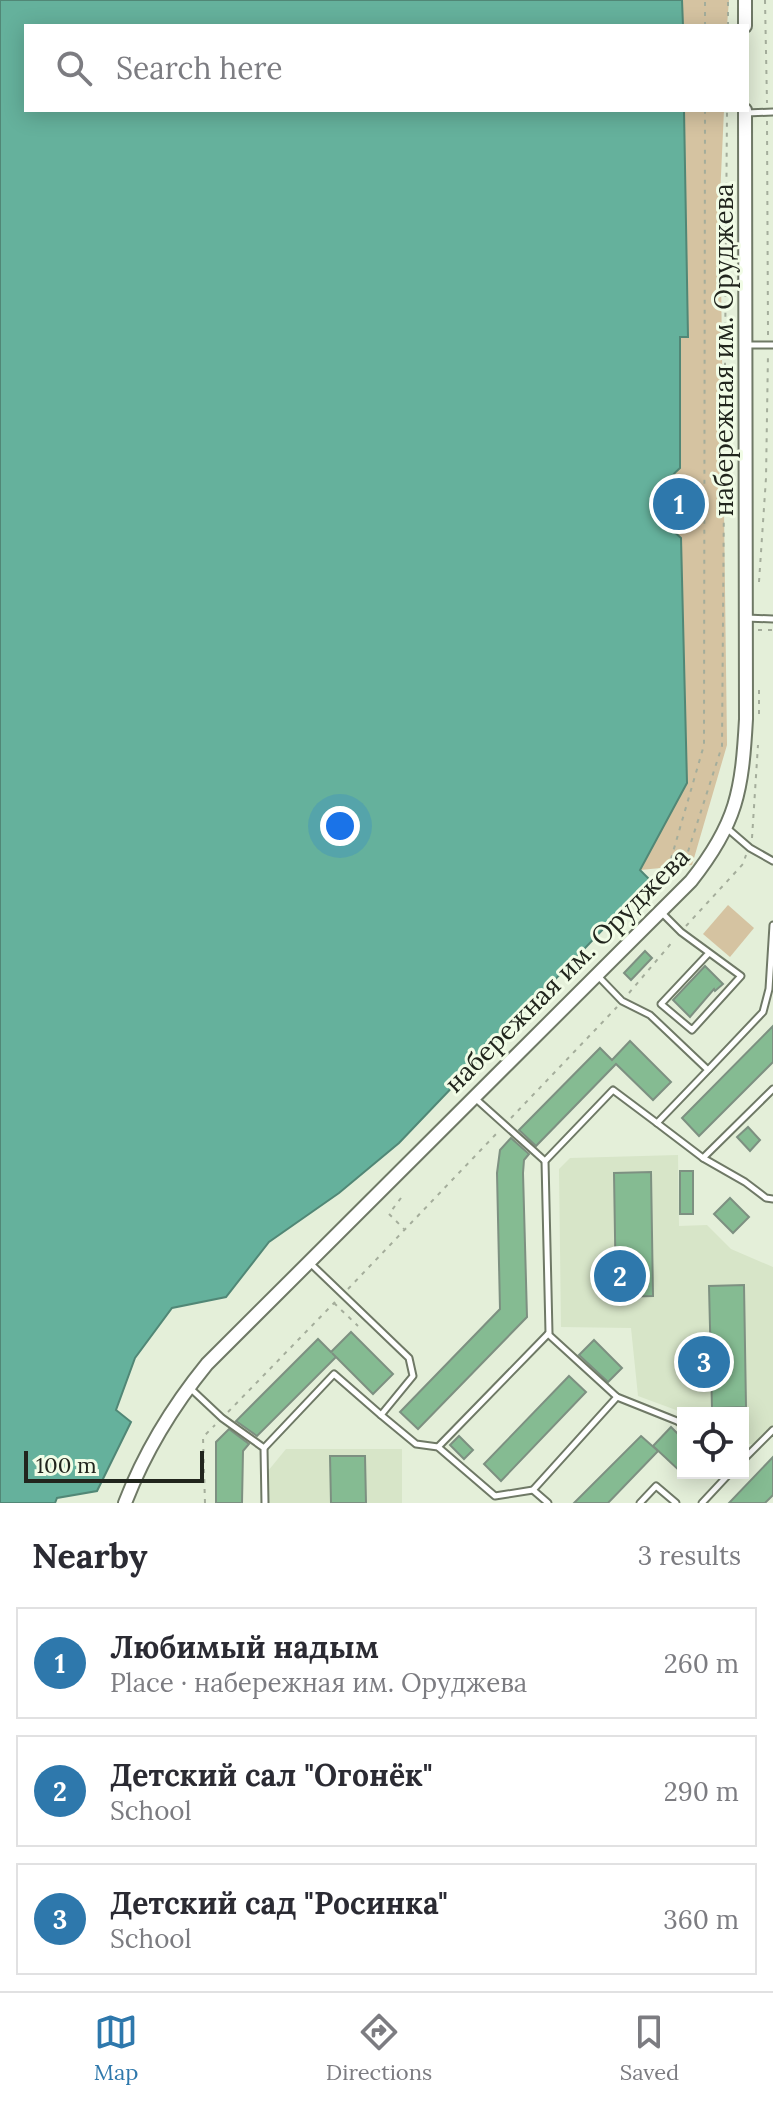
<!DOCTYPE html>
<html lang="en">
<head>
<meta charset="utf-8">
<style>
  body { margin:0; font-family:Lora,serif; background:#f7f7f7; color:#2b2b33 }
  .controls { position:absolute; right:24px; bottom:24px; display:grid; overflow:hidden; border-radius:0px; box-shadow:0 4px 20px #0003 }
  .controls button { width:72px; height:72px; display:grid; place-items:center; padding:0; border:0; border-bottom:2px solid #e1e1e2; background:#fff; color:#2b2b33; font:40px sans-serif }
  .scale { position:absolute; left:24px; bottom:20px; width:180px; box-sizing:border-box; padding-left:8px; border:4px solid #21251d; border-top:0; font-size:22px; line-height:28px; white-space:nowrap; color:#21251d; -webkit-text-stroke:6px #f1fce6; paint-order:stroke }
  .you { position:absolute; left:340px; top:826px; width:28px; height:28px; margin:-20px; border:6px solid #fff; border-radius:50%; background:#1a73e8; box-shadow:0 0 0 12px #1a73e833 }
  .badge { display:grid; place-items:center; width:52px; height:52px; border-radius:50%; background:#2e78ac; color:#fff; font-size:26px; font-weight:700 }
  .pin { position:absolute; translate:-50% -50%; border:4px solid #fff; box-shadow:0 2px 8px #0006 }
  .list { margin:0; padding:0; list-style:none }
  h2 { display:flex; justify-content:space-between; align-items:center; height:104px; margin:0; padding:0 32px; font-size:34px }
  h2 small { font-size:26px; font-weight:400; color:#7c7c81 }
  .list li { display:grid; grid-template-columns:52px 1fr auto; gap:24px; align-items:center; box-sizing:border-box; height:112px; margin:0 16px 16px; padding:0 16px; border:2px solid #e1e1e2; border-radius:0px }
  .list b { display:block; font-size:30px; white-space:nowrap }
  .list p { margin:0; font-size:26px; white-space:nowrap; color:#7c7c81 }
  .list em { font-size:26px; font-style:normal; color:#7c7c81 }
  .icon { flex:none; width:44px; height:44px; fill:none; stroke:currentColor; stroke-width:2; stroke-linecap:round; stroke-linejoin:round }
  .map { position:relative; flex:none; width:773px; height:1503px; overflow:hidden }
  .search { position:absolute; background:#fff; box-shadow:0 4px 20px #0003; left:24px; right:24px; top:24px; height:88px; display:flex; align-items:center; gap:20px; box-sizing:border-box; padding:0 28px; border-radius:0px; color:#7c7c81; font-size:30px }
  .sheet { height:488px; background:#fff }
  nav { display:flex; justify-content:space-around; align-items:center; box-sizing:border-box; height:112px; border-top:2px solid #e1e1e2; background:#fff; font-size:22px; color:#7c7c81 }
  nav a { display:grid; justify-items:center; gap:4px }
  nav .on { color:#2e78ac }
  .map>svg:first-child { display:block }
  .built { fill:#d7e5c8 }
  .green { fill:#d5c3a1 }
  .water { fill:#65b19c; stroke:#518776; stroke-width:2 }
  .building { fill:#85bb92; stroke:#7d9081; stroke-width:2 }
  .lines { fill:none; stroke-linecap:round; stroke-linejoin:round }
  .service-casing { stroke:#6f7966; stroke-width:9 }
  .tertiary-casing { stroke:#6f7966; stroke-width:16 }
  .path { stroke:#a4ad9b; stroke-width:2; stroke-dasharray:4 6; stroke-linecap:butt }
  .service { stroke:#fff; stroke-width:5 }
  .tertiary { stroke:#fff; stroke-width:12 }
  .labels { text-anchor:middle; stroke-width:6; stroke-linejoin:round; paint-order:stroke }
  .street-label { font-size:26px; fill:#21251d; stroke:#f1fce6 }
</style>
</head>
<body>
<div class="map">
<svg width="773" height="1503" viewBox="0 0 773 1503">
  <rect width="100%" height="100%" fill="#e4efd9"/>
  <g class="built">
    <polygon points="678,1155 679,1226 707,1225 731,1249 773,1267 773,1426 755,1444 743,1444 743,1413 683,1413 683,1416 676,1410 638,1396 631,1328 561,1327 559,1169 570,1158"/>
    <polygon points="286,1449 402,1449 402,1503 269,1503 268,1471"/>
  </g>
  <g class="green">
    <polygon points="682,0 729,0 727,26 683,26"/>
    <path d="M684,110H724L720,197L727,745L692,865L640,870L656,837L664,524C656,495 658,487 680,468V337L688,336Z"/>
    <polygon points="728,905 754,928 730,957 703,934"/>
  </g>
  <path class="water" d="M0,0H682L683,26H26V110H684L688,337H680V468C651,494 652,513 681,538L687,783L640,870L650,880L399,1143L339,1193L269,1242L226,1297L172,1308L135,1358L116,1410L131,1422L97,1491L57,1498L55,1503H0Z"/>
  <g class="building">
    <polygon points="645,951 652,958 631,980 624,973"/>
    <polygon points="705,966 723,984 715,991 714,989 690,1017 673,1000"/>
    <polygon points="773,1026 773,1062 699,1136 682,1118"/>
    <polygon points="630,1041 671,1082 653,1100 616,1064 536,1146 519,1130 600,1048 612,1060"/>
    <polygon points="748,1127 760,1140 750,1151 737,1137"/>
    <polygon points="511,1138 529,1154 524,1160 523,1173 527,1317 418,1429 400,1412 500,1309 497,1173 500,1150"/>
    <rect x="680" y="1171" width="13" height="43"/>
    <polygon points="651,1172 653,1296 616,1297 614,1173"/>
    <polygon points="730,1198 749,1217 733,1233 714,1214"/>
    <polygon points="744,1285 746,1407 712,1408 709,1286"/>
    <polygon points="351,1332 393,1374 373,1394 332,1353 336,1357 257,1436 236,1421 318,1339 331,1352"/>
    <polygon points="594,1340 622,1368 608,1382 579,1355"/>
    <polygon points="569,1376 586,1392 501,1481 484,1464"/>
    <polygon points="671,1427 683,1439 683,1474 653,1446"/>
    <polygon points="229,1429 249,1444 243,1451 242,1503 216,1503 216,1442"/>
    <polygon points="459,1436 473,1450 464,1459 450,1445"/>
    <polygon points="641,1436 658,1451 608,1503 574,1503"/>
    <polygon points="330,1456 365,1456 366,1503 331,1503"/>
    <polygon points="773,1457 773,1495 765,1503 729,1503"/>
  </g>
  <g class="lines">
    <g class="service-casing">
      <g id="service">
        <polyline points="746,113 773,112"/>
        <polyline points="746,345 773,345"/>
        <polyline points="746,618 773,619"/>
        <polyline points="728,829 750,848 773,861"/>
        <polyline points="662,913 681,932 741,976 692,1030 661,1004 708,954"/>
        <polyline points="597,975 622,1001 650,1015 708,1070 657,1123 703,1158 773,1089"/>
        <polyline points="709,1069 763,1012 769,989 773,925"/>
        <polyline points="476,1099 545,1161"/>
        <polyline points="703,1158 745,1182 766,1198 773,1199"/>
        <polyline points="548,1334 617,1397 677,1421 683,1425"/>
        <polyline points="189,1387 222,1418 264,1448 265,1503"/>
        <polyline points="381,1415 416,1444 438,1447 495,1496 533,1490 548,1503"/>
        <polyline points="438,1447 549,1333 545,1161 613,1090 657,1123"/>
        <polyline points="264,1448 334,1374 381,1415 413,1376 409,1358 309,1262"/>
        <polyline points="743,1460 773,1430"/>
        <polyline points="533,1490 617,1397"/>
        <polyline points="640,1503 656,1486 676,1503"/>
        <polyline points="702,1503 730,1473"/>
      </g>
    </g>
    <g class="tertiary-casing">
      <g id="tertiary">
        <polyline points="745,0 745,26"/>
        <path d="M125,1503C145,1451 172,1407 207,1364L691,881C737,823 742,791 746,719L745,110"/>
      </g>
    </g>
    <g class="path">
      <polyline points="765,0 767,103"/>
      <polyline points="705,26 705,0"/>
      <polyline points="728,26 728,0"/>
      <polyline points="767,121 768,335"/>
      <polyline points="759,582 766,478 768,353"/>
      <polyline points="758,630 773,630"/>
      <polyline points="759,714 759,685"/>
      <polyline points="752,838 758,745"/>
      <polyline points="671,859 704,745 705,110"/>
      <polyline points="685,861 722,746 727,110"/>
      <polyline points="686,926 743,864 746,855"/>
      <polyline points="629,993 674,940"/>
      <polyline points="511,1118 617,1007"/>
      <polyline points="401,1198 389,1214 404,1229"/>
      <polyline points="348,1289 498,1132"/>
      <polyline points="334,1303 358,1326"/>
      <polyline points="228,1412 335,1302"/>
      <polyline points="205,1503 203,1437 215,1425"/>
    </g>
    <use href="#service" class="service"/>
    <use href="#tertiary" class="tertiary"/>
  </g>
  <g class="labels">
    <g class="street-label">
      <text transform="translate(724 350) rotate(-90)" y="9">набережная им. Оруджева</text>
      <text transform="translate(567 970) rotate(-45)" y="9">набережная им. Оруджева</text>
    </g>
  </g>
</svg>
<div class="controls">
<button><svg class="icon" aria-label="locate" viewBox="0 0 24 24"><circle cx="12" cy="12" r="6"/><path d="M12 2v4M12 18v4M2 12h4M18 12h4"/></svg></button>
</div>
<div class="scale">100 m</div>
<div class="you"></div>
<div class="pin badge" style="left:679px;top:504px">1</div>
<div class="pin badge" style="left:620px;top:1276px">2</div>
<div class="pin badge" style="left:704px;top:1362px">3</div>
<div class="search"><svg class="icon" aria-label="search" viewBox="0 0 24 24"><circle cx="10" cy="10" r="6"/><path d="M15 15l6 6"/></svg>Search here</div>
</div>
<section class="sheet">
<h2>Nearby<small>3 results</small></h2>
<ul class="list">
<li><span class="badge">1</span><div><b>Любимый надым</b><p>Place · набережная им. Оруджева</p></div><em>260 m</em></li>
<li><span class="badge">2</span><div><b>Детский сал &quot;Огонёк&quot;</b><p>School</p></div><em>290 m</em></li>
<li><span class="badge">3</span><div><b>Детский сад &quot;Росинка&quot;</b><p>School</p></div><em>360 m</em></li>
</ul>
</section>
<nav>
<a class="on"><svg class="icon" aria-label="map" viewBox="0 0 24 24"><path d="M3 6l6-2 6 2 6-2v14l-6 2-6-2-6 2zM9 4v14M15 6v14"/></svg>Map</a>
<a><svg class="icon" aria-label="directions" viewBox="0 0 24 24"><path d="M12 3l9 9-9 9-9-9zM9 14v-3h6M13 9l2 2-2 2"/></svg>Directions</a>
<a><svg class="icon" aria-label="saved" viewBox="0 0 24 24"><path d="M7 4h10v16l-5-4-5 4z"/></svg>Saved</a>
</nav>
</body>
</html>
